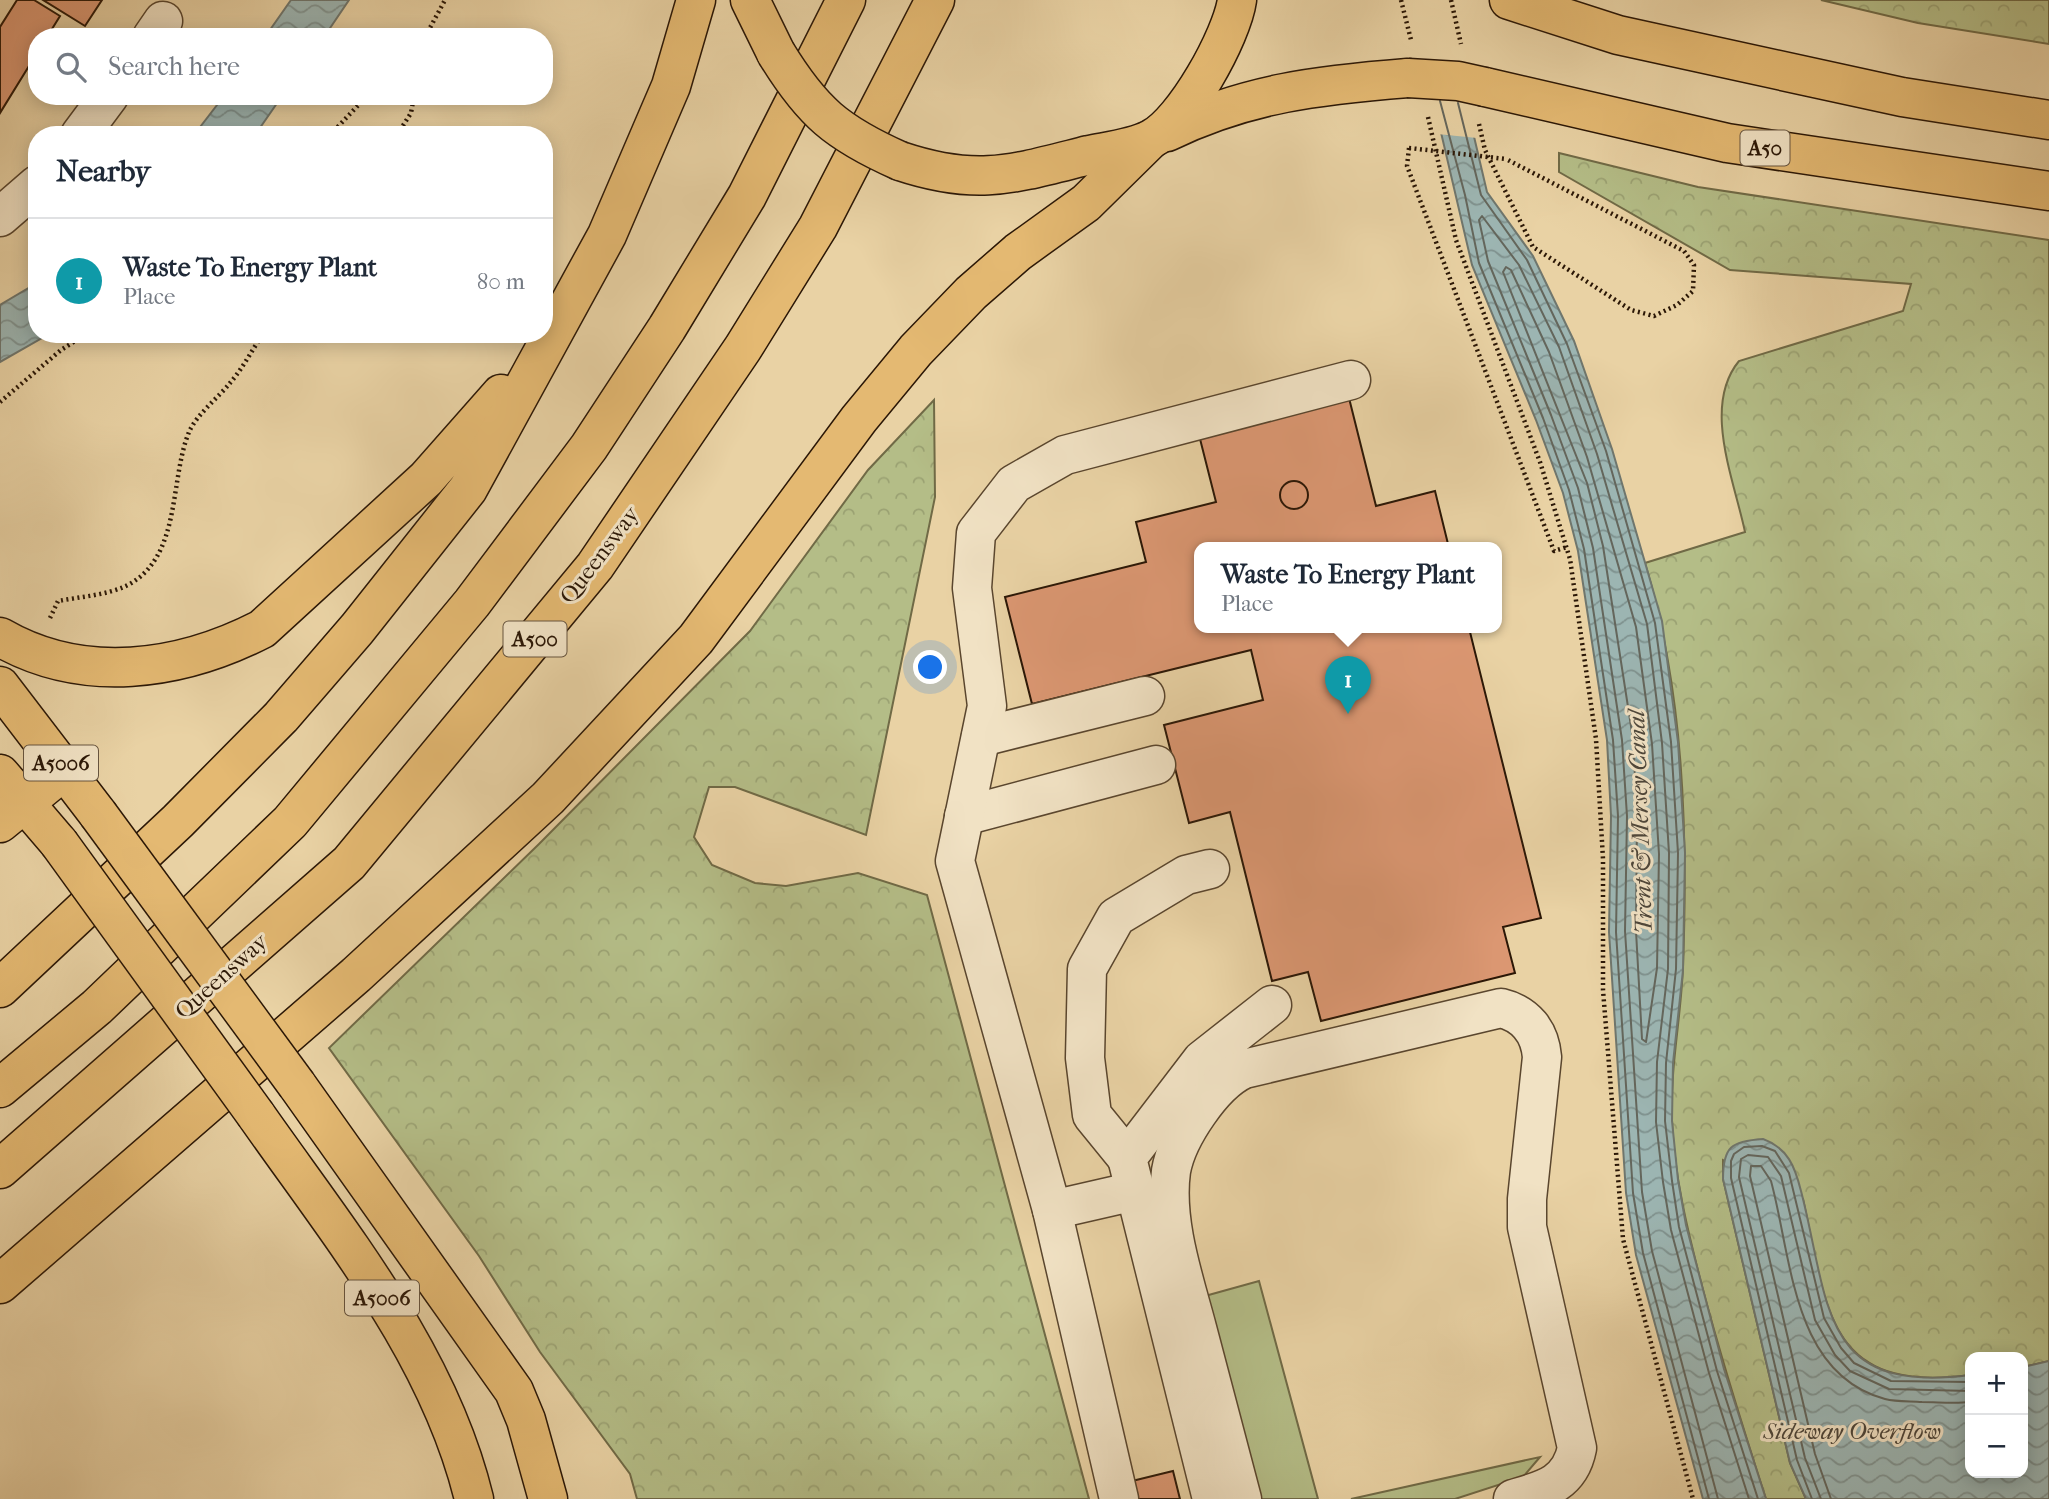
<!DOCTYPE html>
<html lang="en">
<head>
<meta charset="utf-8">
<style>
  body { margin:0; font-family:"IM FELL French Canon",serif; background:#f6f6f7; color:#1f2937 }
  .controls { position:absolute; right:21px; bottom:21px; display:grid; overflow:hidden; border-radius:14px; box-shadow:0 4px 18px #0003 }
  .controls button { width:63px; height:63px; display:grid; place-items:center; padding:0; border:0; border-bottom:2px solid #e0e1e3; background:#fff; color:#1f2937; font:35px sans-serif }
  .you { position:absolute; left:931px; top:668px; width:24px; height:24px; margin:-18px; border:5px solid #fff; border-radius:50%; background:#1a73e8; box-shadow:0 0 0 10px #1a73e833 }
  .badge { display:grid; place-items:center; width:46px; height:46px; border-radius:50%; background:#db2777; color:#fff; font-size:23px; font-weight:700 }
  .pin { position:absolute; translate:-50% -58px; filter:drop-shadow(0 2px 4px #0008) }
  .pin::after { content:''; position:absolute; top:37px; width:24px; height:21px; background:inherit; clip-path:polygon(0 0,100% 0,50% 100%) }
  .popup { position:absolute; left:1194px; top:542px; width:308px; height:91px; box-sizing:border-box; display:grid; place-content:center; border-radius:14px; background:#fff; filter:drop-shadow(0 2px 5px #0005); font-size:23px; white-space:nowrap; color:#747a83 }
  .popup b { font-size:26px; color:#1f2937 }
  .popup::after { content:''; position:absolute; left:50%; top:100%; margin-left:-14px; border:14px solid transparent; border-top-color:#fff }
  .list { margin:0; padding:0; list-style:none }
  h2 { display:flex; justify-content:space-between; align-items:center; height:91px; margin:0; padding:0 28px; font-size:30px }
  h2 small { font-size:23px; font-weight:400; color:#747a83 }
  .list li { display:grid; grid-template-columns:46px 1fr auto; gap:21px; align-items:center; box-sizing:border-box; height:126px; padding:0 28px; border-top:2px solid #e0e1e3 }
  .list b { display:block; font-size:26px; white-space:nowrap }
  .list p { margin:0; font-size:23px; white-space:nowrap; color:#747a83 }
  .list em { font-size:23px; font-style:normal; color:#747a83 }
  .icon { flex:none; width:38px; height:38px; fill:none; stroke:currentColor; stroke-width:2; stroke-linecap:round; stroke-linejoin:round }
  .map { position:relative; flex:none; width:2049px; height:1499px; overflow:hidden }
  .search { position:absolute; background:#fff; box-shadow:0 4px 18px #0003; left:28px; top:28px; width:525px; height:77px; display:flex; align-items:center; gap:18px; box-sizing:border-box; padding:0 24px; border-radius:28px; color:#747a83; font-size:26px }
  .panel { position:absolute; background:#fff; box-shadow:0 4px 18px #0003; left:28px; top:126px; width:525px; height:217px; border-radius:28px }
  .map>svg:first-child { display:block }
  .grass { fill:#b4bd87; stroke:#706a46; stroke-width:2 }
  .forest { fill:url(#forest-crowns); stroke:#706a46; stroke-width:2 }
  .water { fill:url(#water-waves); stroke:#6f766d; stroke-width:2 }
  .pier { fill:#e9d2a4 }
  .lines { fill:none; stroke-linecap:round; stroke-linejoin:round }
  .shore { stroke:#64665c; stroke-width:2 }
  .building { fill:#db9772; stroke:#2b1706; stroke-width:2 }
  .minor-casing { stroke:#5a462e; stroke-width:41 }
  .major-casing { stroke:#2b1706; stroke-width:41 }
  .highway-casing { stroke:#2b1706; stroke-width:41 }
  .path { stroke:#2b1706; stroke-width:4.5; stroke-dasharray:2 3.5; stroke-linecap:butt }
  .minor { stroke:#f1e2c4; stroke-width:38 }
  .major { stroke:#e4b972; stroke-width:38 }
  .highway { stroke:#e4b972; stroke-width:38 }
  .major-bridge-casing { stroke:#2b1706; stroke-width:41; stroke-linecap:butt }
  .highway-bridge-casing { stroke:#2b1706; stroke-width:41; stroke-linecap:butt }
  .path-bridge { stroke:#2b1706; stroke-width:4.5; stroke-dasharray:2 3.5; stroke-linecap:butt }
  .major-bridge { stroke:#e4b972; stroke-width:38 }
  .highway-bridge { stroke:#e4b972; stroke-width:38 }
  .labels { text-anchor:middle; stroke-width:6; stroke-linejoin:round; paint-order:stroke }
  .shield { fill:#f1e2c4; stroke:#66543f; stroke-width:2 }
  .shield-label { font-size:21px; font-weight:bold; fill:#2b1706 }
  .street-label { font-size:23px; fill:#2b1706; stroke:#f1e2c4 }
  .water-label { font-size:24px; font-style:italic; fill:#4d463a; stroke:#f1e2c4 }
</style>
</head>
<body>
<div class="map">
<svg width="2049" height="1499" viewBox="0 0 2049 1499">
  <defs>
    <pattern id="forest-crowns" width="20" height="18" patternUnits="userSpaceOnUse" patternTransform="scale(1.75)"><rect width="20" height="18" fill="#b4bd87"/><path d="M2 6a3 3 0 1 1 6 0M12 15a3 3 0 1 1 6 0" fill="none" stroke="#9ba273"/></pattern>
    <pattern id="water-waves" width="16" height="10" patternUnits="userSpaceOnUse" patternTransform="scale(1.75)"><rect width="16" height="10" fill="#9cb5b2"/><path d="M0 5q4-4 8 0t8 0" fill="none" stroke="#7f928f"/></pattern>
  </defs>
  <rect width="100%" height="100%" fill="#e9d2a4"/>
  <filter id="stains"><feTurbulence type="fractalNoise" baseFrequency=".00286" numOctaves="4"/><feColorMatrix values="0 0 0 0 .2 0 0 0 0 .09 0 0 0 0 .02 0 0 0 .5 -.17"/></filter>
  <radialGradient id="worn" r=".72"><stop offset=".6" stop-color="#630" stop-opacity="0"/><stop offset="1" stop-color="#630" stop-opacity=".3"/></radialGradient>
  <g class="grass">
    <polygon points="1259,1281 1318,1499 1257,1499 1205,1296"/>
    <polygon points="1540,1457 1523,1477 1455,1499 1351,1499"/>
  </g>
  <g class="forest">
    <polygon points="1821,0 2049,0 2049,44 1918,23"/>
    <path d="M1559,153L1698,187L2049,240V1361L2023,1367V1357H1970V1375C1827,1394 1827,1310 1803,1199L1723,1160V1179L1790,1463L1806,1499H1766C1743,1428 1721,1358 1702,1286C1688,1232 1674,1176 1672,1120C1670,1068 1681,1018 1683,967C1688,832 1684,692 1645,563L1745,532C1734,479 1702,406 1739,361L1903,311L1911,284L1730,270L1559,172Z"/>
    <polygon points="934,400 935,497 866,835 735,787 709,787 694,837 712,865 755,883 786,886 858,873 927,895 1089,1499 637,1499 630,1474 540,1352 479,1256 329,1048 539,844 750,631 868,470"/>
  </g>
  <g class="water">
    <polygon points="291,0 349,0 324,37 265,37"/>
    <polygon points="1410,0 1442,0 1487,192 1533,256 1574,341 1612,449 1662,621 1678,742 1685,853 1683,970 1673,1063 1672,1121 1678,1180 1686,1225 1724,1369 1766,1499 1703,1499 1636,1255 1626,1193 1609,932 1611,816 1607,740 1578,551 1563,493 1536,420 1472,265"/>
    <polygon points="224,96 282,96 255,135 194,135"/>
    <polygon points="37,283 37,334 49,334 0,362 0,305"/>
    <path d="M1763,1139C1788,1148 1795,1167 1801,1191C1830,1302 1818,1395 1970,1375V1473H2023V1367L2049,1361V1499H1806L1790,1463L1723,1179C1723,1147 1731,1141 1763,1139Z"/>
  </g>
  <polygon class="pier" points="1406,0 1445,0 1477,138 1437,134"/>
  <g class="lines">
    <g class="shore">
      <polyline points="1440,101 1465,195 1479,263 1543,418 1569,490 1584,549 1613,740 1618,816 1616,932 1633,1193 1643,1253 1709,1499"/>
      <polyline points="1458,103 1481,195 1527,260 1567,344 1606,451 1655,623 1671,742 1678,853 1676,969 1666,1063 1665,1121 1672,1181 1679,1227 1717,1371 1758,1499"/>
      <polygon points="1506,267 1511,270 1549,352 1587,457 1636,627 1652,744 1659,854 1657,968 1646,1042 1642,1039 1636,931 1637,815 1633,739 1603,546 1587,483 1503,272"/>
      <polyline points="1718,1499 1652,1251 1642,1192 1625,931 1627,816 1622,740 1593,548 1578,488 1551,415 1488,261 1479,220 1482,216 1519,265 1559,347 1597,454 1647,624 1662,743 1669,853 1668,969 1657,1062 1656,1122 1663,1182 1671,1230 1709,1373 1749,1499"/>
      <polyline points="1812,1499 1797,1460 1731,1178 1731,1161 1734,1154 1744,1147 1762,1146 1775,1151 1789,1173 1824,1318 1841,1348 1854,1363 1891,1381 1970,1382"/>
      <polyline points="1821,1499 1805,1458 1746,1207 1739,1177 1741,1159 1748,1155 1768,1157 1781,1176 1815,1320 1835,1355 1850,1371 1889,1389 1970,1391"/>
      <path d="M1831,1499L1815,1454L1750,1176L1751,1166H1761L1771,1181C1792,1258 1792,1374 1885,1399C1897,1402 1910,1401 1922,1402C1938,1402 1954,1404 1970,1402"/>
    </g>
  </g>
  <g class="building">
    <polygon points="17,0 34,0 60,16 47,37 37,37 37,53 0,113 0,27"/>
    <polygon points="43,0 102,0 85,26"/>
    <polygon points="1348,394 1376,506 1435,491 1449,548 1199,548 1199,628 1469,628 1541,918 1503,927 1515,973 1321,1021 1308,972 1272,981 1230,812 1189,823 1164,725 1263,700 1251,650 1032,704 1005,597 1146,562 1136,522 1216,502 1198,431"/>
    <circle cx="1294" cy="495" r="14"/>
    <polygon points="1173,1471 1180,1499 1136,1499 1132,1481"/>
  </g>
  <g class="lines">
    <g class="minor-casing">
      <g id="minor">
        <polyline points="152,37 163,21"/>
        <polyline points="80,135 109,96"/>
        <polyline points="0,217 37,185"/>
        <polyline points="981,737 1145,696"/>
        <polyline points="964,816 1156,765"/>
        <polyline points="1127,1158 1092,1115 1085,1058 1087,969 1116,917 1186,875 1210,869"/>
        <polyline points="1052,1210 1135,1191"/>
        <polyline points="1119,1499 1052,1210 955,861 987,706 972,588 976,533 1014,484 1065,455 1351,380"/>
        <polyline points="1212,1499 1127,1158 1202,1060 1272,1005"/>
        <path d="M1242,1499C1227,1442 1212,1385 1197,1328C1184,1279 1164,1222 1171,1171C1177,1137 1213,1083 1244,1069L1501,1008C1526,1014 1540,1032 1542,1057L1527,1199V1227L1577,1448C1570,1484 1544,1490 1513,1499"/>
      </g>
    </g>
    <g class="major-casing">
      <g id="major">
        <polyline points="0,686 98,814"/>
        <polyline points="0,774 59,843"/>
        <polyline points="297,1085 514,1391 526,1420 548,1499"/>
        <path d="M256,1115C340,1235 439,1354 474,1499"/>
      </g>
    </g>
    <g class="highway-casing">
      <g id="highway">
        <polyline points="750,0 776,53"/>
        <polyline points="1509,0 1618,35 1902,97 2049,120"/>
        <polyline points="1485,87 1727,143 2049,191"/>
        <path d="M1167,132C1247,93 1320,85 1408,78"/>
        <path d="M900,161C978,187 1013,174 1089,155C1108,151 1134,148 1151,139C1184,123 1232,36 1237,0"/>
        <path d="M0,637C83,685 180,671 262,629L426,479L501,394"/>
        <polyline points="0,823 66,769"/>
        <polyline points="0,988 178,821 281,717 357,629 468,489 607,235 671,86 696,0"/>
        <polyline points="0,1088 97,1007 290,822 472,603 589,447 667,328 747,196 846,0"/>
        <polyline points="0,1169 349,863 595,566 743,348 818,227 935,0"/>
        <polyline points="0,1284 356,975 548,798 696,639 859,419 916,350 971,293 1018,252 1086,203 1150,140"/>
      </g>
    </g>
    <g class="path">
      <polyline points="1401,0 1411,40"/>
      <polyline points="1451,0 1461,44"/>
      <polyline points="425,37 445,0"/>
      <polyline points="1428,117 1456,240 1540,462 1570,559 1596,739 1603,859 1603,990 1623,1239 1693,1499"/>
      <polyline points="1479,124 1485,150 1533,247 1631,310 1654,316 1677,305 1693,291 1694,265 1684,251 1506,159"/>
      <polyline points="330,135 367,96"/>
      <polyline points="397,135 411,113 414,96"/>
      <polyline points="1409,148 1407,166 1554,551 1567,547"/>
      <polyline points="0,402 61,350 86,334"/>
      <path d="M50,618L58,601C79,597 107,595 126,586C182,558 169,481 189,432C197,414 218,398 230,383C243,368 252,350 263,334"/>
    </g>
    <use href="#minor" class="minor"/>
    <use href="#major" class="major"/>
    <use href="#highway" class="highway"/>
    <g class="major-bridge-casing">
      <g id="major-bridge">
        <polyline points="98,814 297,1085"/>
        <polyline points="59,843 256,1115"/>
      </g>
    </g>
    <g class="highway-bridge-casing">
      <g id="highway-bridge">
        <path d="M776,53C812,112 837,133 900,161"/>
        <polyline points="1408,78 1458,81 1485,87"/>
      </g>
    </g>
    <polyline class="path-bridge" points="1409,148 1506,159"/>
    <use href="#major-bridge" class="major-bridge"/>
    <use href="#highway-bridge" class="highway-bridge"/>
  </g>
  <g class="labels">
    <g class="shield">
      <rect x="1740.5" y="130.5" width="49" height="35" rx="5"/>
      <rect x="503.5" y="621.5" width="63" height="35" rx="5"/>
      <rect x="24" y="745.5" width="74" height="35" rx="5"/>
      <rect x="345" y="1280.5" width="74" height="35" rx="5"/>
    </g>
    <g class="shield-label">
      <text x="1765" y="155">A50</text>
      <text x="535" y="646">A500</text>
      <text x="61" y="770">A5006</text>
      <text x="382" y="1305">A5006</text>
    </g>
    <g class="street-label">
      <text transform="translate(599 555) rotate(-53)" y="8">Queensway</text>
      <text transform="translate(221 976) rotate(-42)" y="8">Queensway</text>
    </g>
    <g class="water-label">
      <text transform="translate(1640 822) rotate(-92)" y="8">Trent &amp; Mersey Canal</text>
      <text x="1852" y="1439">Sideway Overflow</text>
    </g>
  </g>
  <rect width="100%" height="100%" filter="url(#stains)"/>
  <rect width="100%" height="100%" fill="url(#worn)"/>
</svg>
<div class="controls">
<button>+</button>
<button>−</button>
</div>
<div class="you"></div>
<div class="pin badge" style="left:1348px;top:714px;background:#0f9aa8">1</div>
<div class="popup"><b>Waste To Energy Plant</b>Place</div>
<div class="search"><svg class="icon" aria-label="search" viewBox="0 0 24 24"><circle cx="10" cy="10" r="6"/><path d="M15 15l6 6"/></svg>Search here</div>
<section class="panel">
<h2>Nearby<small></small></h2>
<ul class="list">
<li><span class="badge" style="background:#0f9aa8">1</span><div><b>Waste To Energy Plant</b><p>Place</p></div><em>80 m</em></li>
</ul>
</section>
</div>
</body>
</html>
